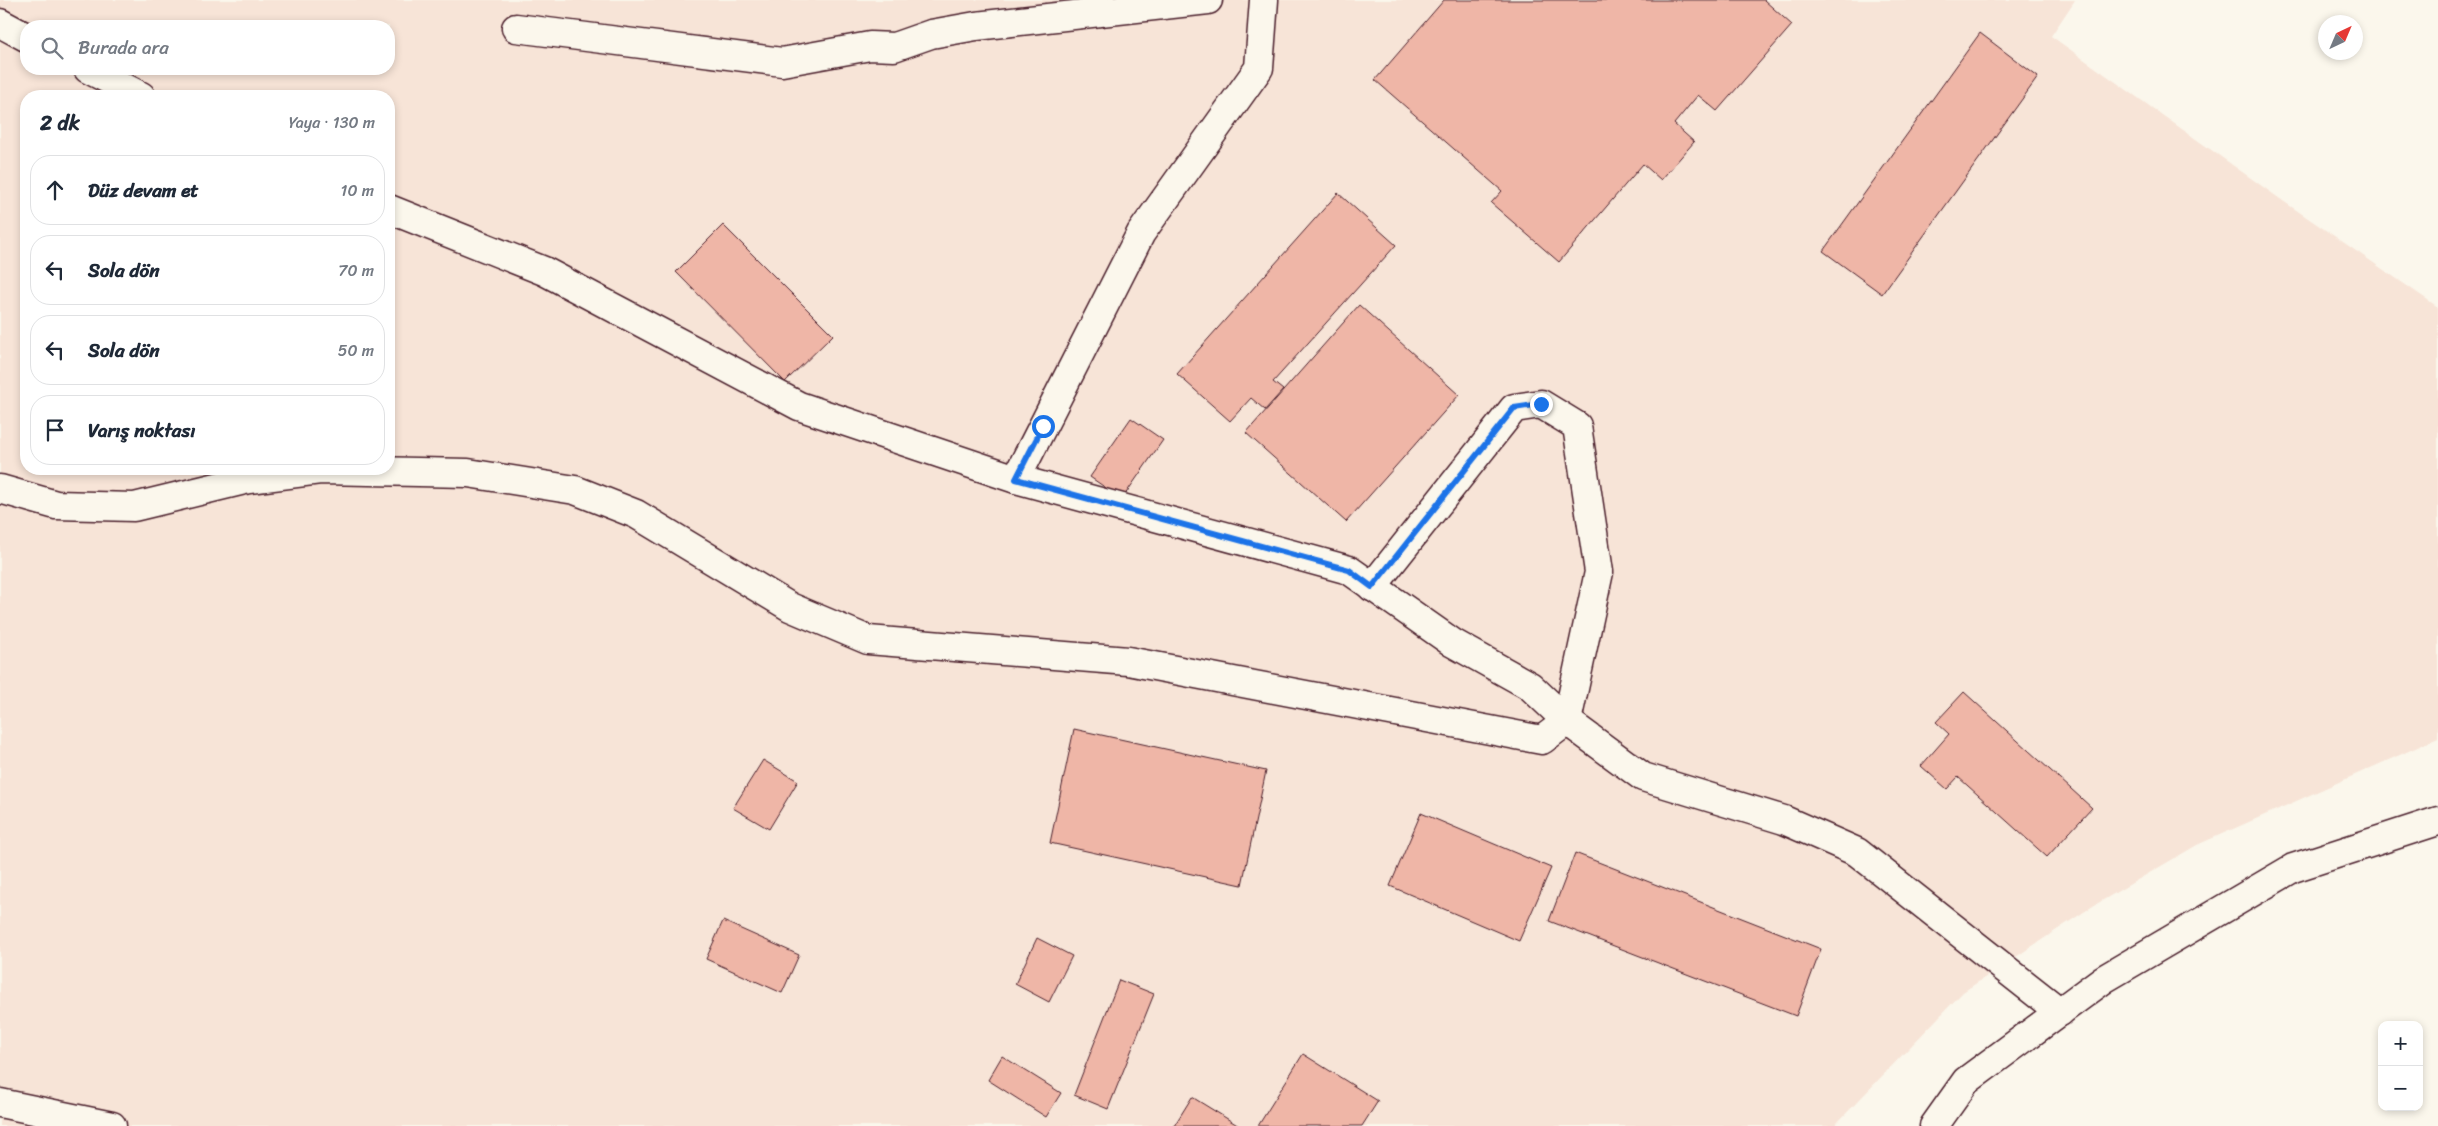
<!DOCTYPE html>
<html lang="tr">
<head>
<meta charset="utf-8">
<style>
  body { margin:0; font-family:Sriracha,sans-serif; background:#f6f6f7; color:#1f2937 }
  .controls { position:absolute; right:15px; bottom:15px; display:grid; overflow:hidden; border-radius:10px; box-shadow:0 2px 8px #0003 }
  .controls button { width:45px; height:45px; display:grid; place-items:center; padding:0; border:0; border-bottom:1px solid #e0e1e3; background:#fff; color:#1f2937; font:25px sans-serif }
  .compass { position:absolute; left:2318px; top:15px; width:45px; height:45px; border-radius:50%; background:#fff; box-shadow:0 2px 8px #0003; rotate:44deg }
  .stop { position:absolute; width:15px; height:15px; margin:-11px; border:4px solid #1a73e8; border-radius:50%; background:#fff }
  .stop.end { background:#1a73e8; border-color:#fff; box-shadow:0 1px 5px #0008 }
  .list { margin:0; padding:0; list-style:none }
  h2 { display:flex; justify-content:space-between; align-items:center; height:65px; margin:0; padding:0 20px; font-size:21px }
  h2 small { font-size:16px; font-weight:400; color:#747a83 }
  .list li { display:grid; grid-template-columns:32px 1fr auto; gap:15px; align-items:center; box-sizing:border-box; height:70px; margin:0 10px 10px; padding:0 10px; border:1px solid #e0e1e3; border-radius:20px }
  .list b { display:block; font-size:19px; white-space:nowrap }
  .list em { font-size:16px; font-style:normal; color:#747a83 }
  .icon { flex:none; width:28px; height:28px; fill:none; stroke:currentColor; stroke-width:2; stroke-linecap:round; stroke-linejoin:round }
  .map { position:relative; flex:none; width:2438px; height:1126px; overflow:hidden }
  .search { position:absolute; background:#fff; box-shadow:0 2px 8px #0003; left:20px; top:20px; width:375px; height:55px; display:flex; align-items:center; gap:12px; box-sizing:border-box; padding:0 18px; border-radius:20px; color:#747a83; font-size:19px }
  .panel { position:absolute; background:#fff; box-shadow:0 2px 8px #0003; left:20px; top:90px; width:375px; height:385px; border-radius:20px }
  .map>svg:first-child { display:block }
  .built { fill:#f7e4d7; fill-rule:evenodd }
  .building { fill:#efb6a7; stroke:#4a1f2b }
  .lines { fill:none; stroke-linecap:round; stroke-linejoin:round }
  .minor-casing { stroke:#4a1f2b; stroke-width:31 }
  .minor { stroke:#fbf7ec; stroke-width:28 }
  .route { stroke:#1a73e8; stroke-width:6 }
</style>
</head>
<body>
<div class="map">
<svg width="2438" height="1126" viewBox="0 0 2438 1126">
  <rect width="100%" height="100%" fill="#fbf7ec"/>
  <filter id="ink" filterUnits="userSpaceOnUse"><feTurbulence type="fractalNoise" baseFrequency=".02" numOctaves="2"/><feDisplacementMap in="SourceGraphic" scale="10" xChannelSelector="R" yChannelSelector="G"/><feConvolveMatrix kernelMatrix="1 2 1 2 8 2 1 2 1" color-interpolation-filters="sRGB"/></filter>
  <g filter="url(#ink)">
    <path class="built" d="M0,0H2075L2051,36L2283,201L2438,307V738L2197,845L2093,906L1963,992L1834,1126H0ZM26,26H389V69H26ZM26,96H389V469H26Z"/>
    <g class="building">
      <polygon points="1444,0 1764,0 1792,25 1717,111 1698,95 1674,124 1694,142 1661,180 1643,164 1559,262 1491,203 1502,191 1375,80"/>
      <polygon points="1980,33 2038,77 1882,294 1823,251"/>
      <polygon points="1338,193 1396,245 1273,382 1283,390 1265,410 1251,398 1230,421 1177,374"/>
      <polygon points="723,225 833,335 785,382 676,272"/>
      <polygon points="1359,305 1459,395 1346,522 1246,433"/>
      <polygon points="1131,418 1163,440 1122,499 1090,477"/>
      <polygon points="1964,692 2092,808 2047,857 1958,777 1947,789 1921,766 1949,734 1936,722"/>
      <polygon points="1074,729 1266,771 1242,885 1050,843"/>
      <polygon points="763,760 798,781 769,829 733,808"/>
      <polygon points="1421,813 1551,868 1519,941 1390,886"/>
      <polygon points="1575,853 1821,949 1796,1016 1549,921"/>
      <polygon points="723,921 799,955 782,993 706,959"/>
      <polygon points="1037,938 1072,956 1049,1002 1015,984"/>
      <polygon points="1119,980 1154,994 1108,1109 1074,1095"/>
      <polygon points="1303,1054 1378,1101 1362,1126 1258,1126"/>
      <polygon points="1002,1056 1061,1093 1046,1117 988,1080"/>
      <polygon points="1192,1097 1239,1126 1174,1126"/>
    </g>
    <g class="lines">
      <g class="minor-casing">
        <g id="minor">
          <polyline points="0,23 26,37"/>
          <polyline points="516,28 782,62 870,46 894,47 931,34 976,26 1208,0"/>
          <polyline points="88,69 141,96"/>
          <polyline points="389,209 544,271 799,406 1016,479 1349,570 1453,643 1530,686 1567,721 1643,777 1784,820 1857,852 2060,1012"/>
          <polyline points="1016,479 1141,233 1259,68 1264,0"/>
          <polyline points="0,489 56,505 134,507 249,479 320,470 468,473 575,490 636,514 790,607 868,640 1128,661 1542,740 1567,721 1599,572 1577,426 1541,404 1514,408 1372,587"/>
          <polyline points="0,1103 112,1126"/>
          <polyline points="1934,1126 1966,1081 2104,979 2293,868 2438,821"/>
        </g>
      </g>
      <use href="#minor" class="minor"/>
    </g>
  </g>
  <g class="lines" filter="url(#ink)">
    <polyline class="route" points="1043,426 1016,479 1349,570 1372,587 1514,408 1541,404"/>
  </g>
</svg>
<div class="controls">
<button>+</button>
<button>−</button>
</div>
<svg class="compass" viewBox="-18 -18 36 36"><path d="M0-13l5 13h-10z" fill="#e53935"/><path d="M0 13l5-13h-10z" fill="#747a83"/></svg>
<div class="stop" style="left:1043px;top:426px"></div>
<div class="stop end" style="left:1541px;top:404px"></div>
<div class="search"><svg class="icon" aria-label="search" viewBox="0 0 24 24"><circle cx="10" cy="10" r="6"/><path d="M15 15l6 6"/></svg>Burada ara</div>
<section class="panel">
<h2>2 dk<small>Yaya · 130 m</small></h2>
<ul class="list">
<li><svg class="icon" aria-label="ahead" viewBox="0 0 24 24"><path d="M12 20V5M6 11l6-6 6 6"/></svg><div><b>Düz devam et</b></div><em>10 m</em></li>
<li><svg class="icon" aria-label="left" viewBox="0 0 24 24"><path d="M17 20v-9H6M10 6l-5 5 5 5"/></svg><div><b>Sola dön</b></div><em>70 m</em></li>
<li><svg class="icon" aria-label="left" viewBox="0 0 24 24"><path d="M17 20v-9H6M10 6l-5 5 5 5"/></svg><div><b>Sola dön</b></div><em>50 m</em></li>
<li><svg class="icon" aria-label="arrive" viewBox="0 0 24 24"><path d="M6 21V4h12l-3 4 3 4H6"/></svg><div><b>Varış noktası</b></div></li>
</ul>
</section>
</div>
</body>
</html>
